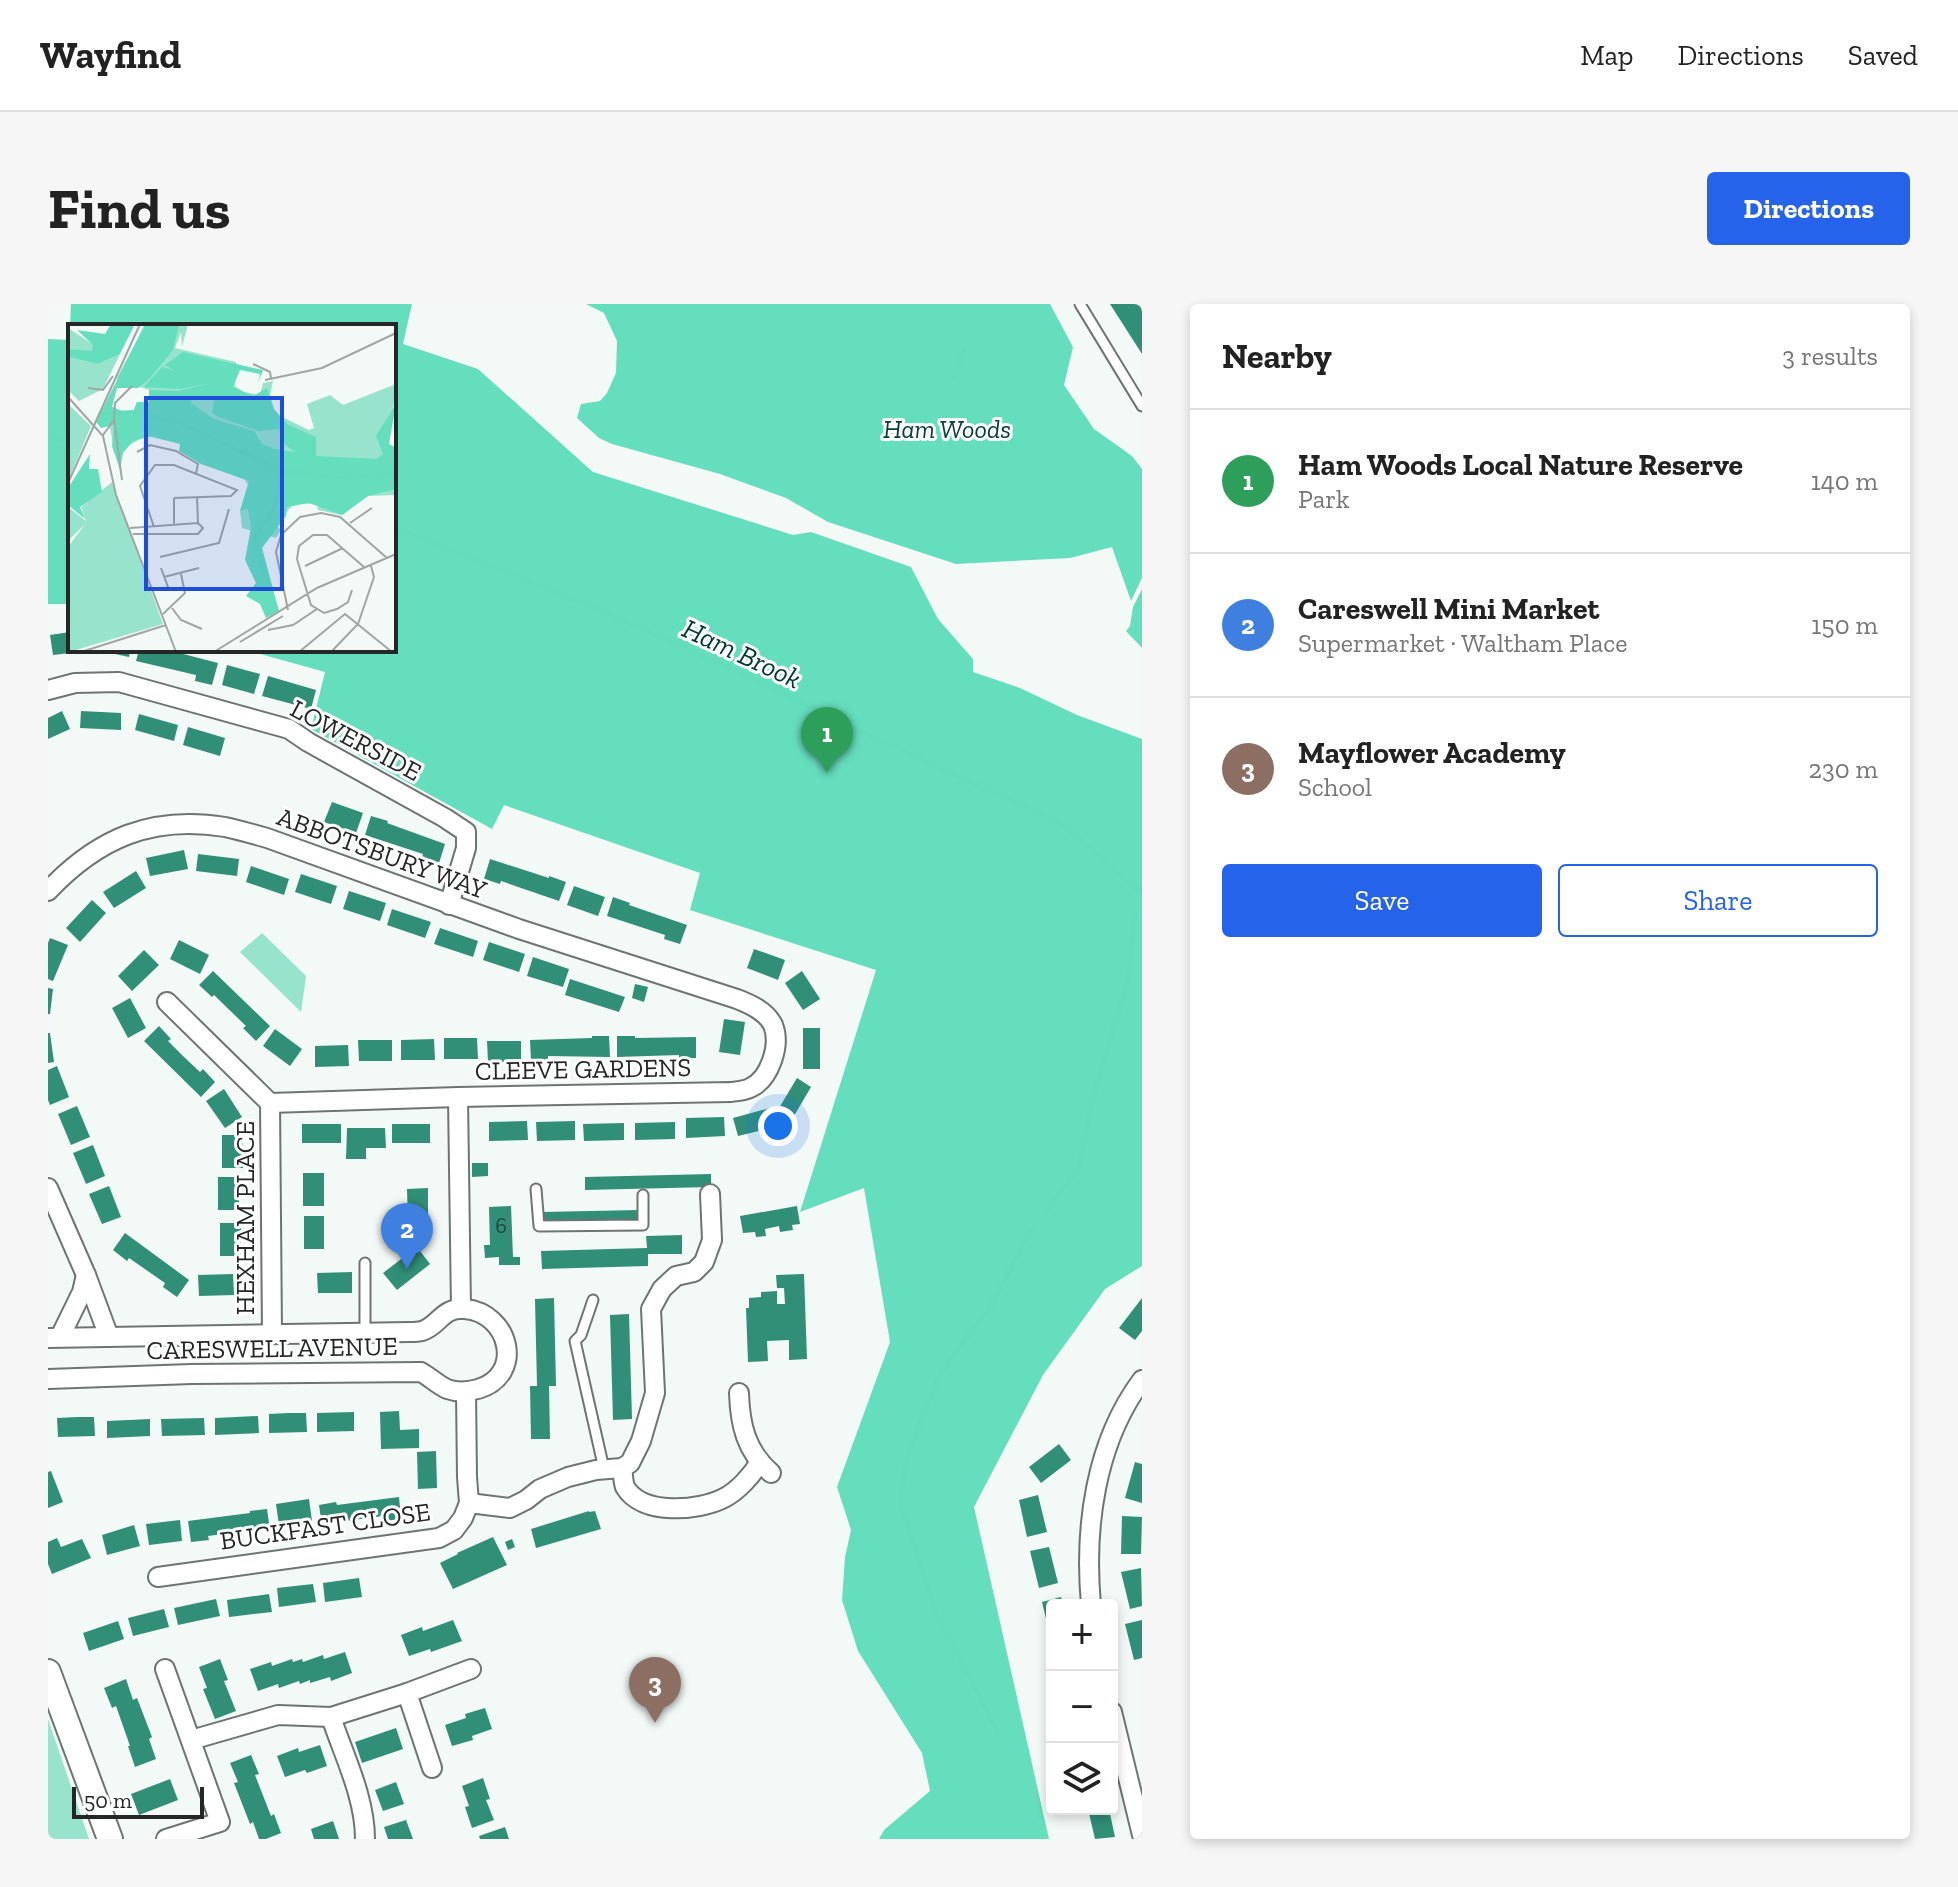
<!DOCTYPE html>
<html lang="en">
<head>
<meta charset="utf-8">
<style>
  body { margin:0; font-family:"Zilla Slab",serif; background:#f6f6f6; color:#222 }
  .controls { position:absolute; right:24px; bottom:24px; display:grid; overflow:hidden; border-radius:8px; box-shadow:0 4px 12px #0003 }
  .controls button { width:72px; height:72px; display:grid; place-items:center; padding:0; border:0; border-bottom:2px solid #e0e0e0; background:#fff; color:#222; font:40px sans-serif }
  .scale { position:absolute; left:24px; bottom:20px; width:132px; box-sizing:border-box; padding-left:8px; border:4px solid #252726; border-top:0; font-size:22px; line-height:28px; white-space:nowrap; color:#252726; -webkit-text-stroke:6px #fff; paint-order:stroke }
  .you { position:absolute; left:730px; top:822px; width:28px; height:28px; margin:-20px; border:6px solid #fff; border-radius:50%; background:#1a73e8; box-shadow:0 0 0 12px #1a73e833 }
  .badge { display:grid; place-items:center; width:52px; height:52px; border-radius:50%; background:#2563eb; color:#fff; font-size:26px; font-weight:700 }
  .pin { position:absolute; translate:-50% -66px; filter:drop-shadow(0 2px 4px #0008) }
  .pin::after { content:''; position:absolute; top:42px; width:28px; height:24px; background:inherit; clip-path:polygon(0 0,100% 0,50% 100%) }
  .list { margin:0; padding:0; list-style:none }
  h2 { display:flex; justify-content:space-between; align-items:center; height:104px; margin:0; padding:0 32px; font-size:34px }
  h2 small { font-size:26px; font-weight:400; color:#767676 }
  .list li { display:grid; grid-template-columns:52px 1fr auto; gap:24px; align-items:center; box-sizing:border-box; height:144px; padding:0 32px; border-top:2px solid #e0e0e0 }
  .list b { display:block; font-size:30px; white-space:nowrap }
  .list p { margin:0; font-size:26px; white-space:nowrap; color:#767676 }
  .list em { font-size:26px; font-style:normal; color:#767676 }
  .actions { display:flex; gap:16px; padding:24px 32px }
  .actions a { flex:1; padding:18px 0; border:2px solid #2563eb; border-radius:8px; text-align:center; font-size:28px; color:#2563eb }
  .actions .main { background:#2563eb; color:#fff }
  .icon { flex:none; width:44px; height:44px; fill:none; stroke:currentColor; stroke-width:2; stroke-linecap:round; stroke-linejoin:round }
  .map { position:relative; flex:none; width:1094px; height:1535px; overflow:hidden; border-radius:8px }
  header { display:flex; align-items:center; gap:48px; box-sizing:border-box; height:112px; padding:0 40px; background:#fff; border-bottom:2px solid #e0e0e0 }
  header strong { font-size:38px }
  nav { display:flex; gap:44px; margin-inline-start:auto; font-size:28px }
  .intro { display:flex; align-items:center; justify-content:space-between; box-sizing:border-box; height:192px; padding:0 48px }
  h1 { margin:0; font-size:56px }
  .button { padding:20px 36px; border-radius:8px; background:#2563eb; color:#fff; font-size:28px; font-weight:700 }
  main { display:flex; gap:48px; padding:0 48px }
  aside { flex:1; background:#fff; border-radius:8px; box-shadow:0 4px 12px #0003 }
  .map>svg:first-child { display:block }
  .green { fill:#97e3cc }
  .forest { fill:#65debd }
  .lines { fill:none; stroke-linecap:round; stroke-linejoin:round }
  .stream { stroke:#63dcbb; stroke-width:5 }
  .building { fill:#318f77 }
  .lane-casing { stroke:#6e7472; stroke-width:13 }
  .street-casing { stroke:#6e7472; stroke-width:22 }
  .secondary-casing { stroke:#6e7472; stroke-width:28 }
  .lane { stroke:#fff; stroke-width:9 }
  .street { stroke:#fff; stroke-width:18 }
  .secondary { stroke:#fff; stroke-width:24 }
  .labels { text-anchor:middle; stroke-width:6; stroke-linejoin:round; paint-order:stroke }
  .number-label { font-size:22px; fill:#28413a }
  .park-label { font-size:26px; font-style:italic; fill:#094134; stroke:#fff }
  .street-label { font-size:26px; fill:#252726; stroke:#fff }
  .water-label { font-size:28px; font-style:italic; fill:#003a2d; stroke:#fff }
  .inset-river { fill:none; stroke:#63dcbb; stroke-width:4 }
  .inset-road { fill:none; stroke:#a1a5a3; stroke-width:2 }
  .view { fill:#1d4ed8; fill-opacity:0.15; stroke:#1d4ed8; stroke-width:4 }
  .inset-edge { fill:none; stroke:#252726; stroke-width:4 }
</style>
</head>
<body>
<header>
<strong>Wayfind</strong>
<nav><a>Map</a><a>Directions</a><a>Saved</a></nav>
</header>
<div class="intro"><h1>Find us</h1><a class="button">Directions</a></div>
<main>
<div class="map">
<svg width="1094" height="1535" viewBox="0 0 1094 1535">
  <rect width="100%" height="100%" fill="#f3f9f7"/>
  <g class="green">
    <polygon points="214,629 258,672 253,708 192,648"/>
    <polygon points="0,1415 41,1535 0,1535"/>
  </g>
  <g class="forest">
    <polygon points="23,0 364,0 355,40 430,65 545,168 745,231 763,228 863,263 890,315 925,355 925,368 972,384 1029,411 1094,435 1094,962 1057,985 995,1071 926,1203 1001,1535 831,1535 836,1526 882,1487 874,1449 810,1347 794,1296 797,1253 803,1226 789,1183 842,1038 816,884 752,908 828,666 642,606 652,569 456,501 444,525 263,425 277,368 198,346 346,346 346,22 22,22"/>
    <polygon points="538,0 1002,0 1025,43 1016,81 1046,125 1084,152 1094,165 1094,274 1083,297 1064,243 1022,254 908,260 780,218 738,194 672,170 564,140 551,134 529,114 533,100 552,97 559,89 568,69 569,37 556,9"/>
    <polygon points="22,30 22,300 0,300 0,35 21,36"/>
    <polygon points="1094,285 1094,344 1078,327 1082,322 1085,303"/>
  </g>
  <g class="lines">
    <g class="stream">
      <polyline points="910,62 916,47"/>
      <polyline points="853,127 906,74"/>
      <polyline points="0,132 22,137"/>
      <polyline points="346,223 550,305 688,367 863,451 1013,519 1089,585 1094,586"/>
      <polyline points="951,1431 887,1307 852,1198 860,1149 891,1071 944,1000 976,937 1031,863 1045,793 1081,673 1086,611"/>
    </g>
  </g>
  <g class="building">
    <polygon points="1062,0 1094,0 1094,50"/>
    <polygon points="22,328 22,349 5,351 2,331"/>
    <polygon points="53,346 82,346 81,353 53,347"/>
    <polygon points="91,346 120,346 170,359 164,381 147,377 148,371 88,357"/>
    <polygon points="179,361 212,370 206,390 174,381"/>
    <polygon points="220,372 268,386 263,405 214,392"/>
    <polygon points="14,407 22,425 0,435 0,414"/>
    <polygon points="33,407 73,409 73,426 32,424"/>
    <polygon points="91,410 130,421 126,437 87,426"/>
    <polygon points="140,423 177,434 172,452 135,441"/>
    <polygon points="284,498 315,509 308,529 276,518"/>
    <polygon points="323,512 340,517 339,519 397,540 391,559 374,553 375,550 317,531"/>
    <polygon points="136,546 140,565 102,572 98,554"/>
    <polygon points="150,550 191,555 189,572 148,567"/>
    <polygon points="442,555 501,574 501,572 518,578 511,597 453,577 452,580 436,575"/>
    <polygon points="203,562 241,575 236,591 198,578"/>
    <polygon points="88,567 98,584 66,604 55,588"/>
    <polygon points="253,570 289,582 283,600 247,588"/>
    <polygon points="526,582 557,593 550,612 519,601"/>
    <polygon points="301,587 338,599 332,617 295,605"/>
    <polygon points="565,593 582,599 581,601 639,621 632,640 616,635 617,631 559,612"/>
    <polygon points="44,596 58,609 32,638 18,624"/>
    <polygon points="344,605 383,618 377,634 339,621"/>
    <polygon points="392,624 430,637 425,653 386,640"/>
    <polygon points="2,634 20,641 5,677 0,675 0,639"/>
    <polygon points="131,636 161,651 152,670 122,655"/>
    <polygon points="441,638 477,650 471,668 435,656"/>
    <polygon points="706,645 737,656 730,676 699,664"/>
    <polygon points="96,646 111,661 84,687 70,672"/>
    <polygon points="485,653 521,665 515,683 479,672"/>
    <polygon points="165,667 222,722 208,737 195,724 198,722 166,691 164,693 151,681"/>
    <polygon points="754,667 772,695 755,706 737,679"/>
    <polygon points="522,675 577,693 571,708 517,691"/>
    <polygon points="587,680 600,683 596,698 584,694"/>
    <polygon points="0,684 5,685 2,710 0,710"/>
    <polygon points="82,694 98,724 80,734 64,704"/>
    <polygon points="676,715 697,718 692,751 671,748"/>
    <polygon points="111,722 123,735 120,737 136,753 152,768 155,765 167,778 153,793 96,737"/>
    <rect x="755" y="724" width="17" height="41"/>
    <polygon points="227,725 254,745 242,762 215,742"/>
    <polygon points="0,729 2,729 6,758 0,759"/>
    <polygon points="544,732 561,732 562,753 500,752 500,756 483,757 482,736 544,734"/>
    <polygon points="569,732 587,732 587,734 648,733 648,754 631,754 631,751 569,753"/>
    <polygon points="396,734 429,734 430,755 396,755"/>
    <polygon points="386,735 387,756 353,756 353,736"/>
    <polygon points="310,736 344,736 344,757 311,757"/>
    <polygon points="439,737 473,737 473,758 440,758"/>
    <polygon points="300,741 301,762 267,763 267,742"/>
    <polygon points="9,762 21,793 2,801 0,796 0,766"/>
    <polygon points="749,774 763,783 743,817 728,809"/>
    <polygon points="176,785 194,813 177,824 158,797"/>
    <polygon points="29,802 42,833 23,841 10,810"/>
    <polygon points="722,804 727,823 690,832 685,814"/>
    <polygon points="676,813 677,832 638,834 638,814"/>
    <polygon points="479,817 480,836 441,837 441,818"/>
    <polygon points="527,817 527,836 489,837 488,818"/>
    <polygon points="627,818 627,835 587,836 587,819"/>
    <polygon points="576,819 576,836 536,837 535,820"/>
    <rect x="254" y="820" width="39" height="19"/>
    <rect x="344" y="820" width="38" height="19"/>
    <polygon points="299,824 337,824 338,844 318,844 318,855 298,855"/>
    <polygon points="174,831 194,831 195,864 174,864"/>
    <polygon points="45,841 57,872 38,880 25,849"/>
    <polygon points="424,859 440,859 440,872 424,873"/>
    <rect x="255" y="869" width="21" height="33"/>
    <polygon points="663,870 663,883 537,886 537,873"/>
    <rect x="170" y="873" width="21" height="33"/>
    <polygon points="61,882 73,913 54,920 41,890"/>
    <polygon points="380,884 380,918 360,918 359,885"/>
    <polygon points="463,902 465,953 472,953 472,961 451,961 451,953 437,954 436,941 442,941 441,903"/>
    <polygon points="749,902 752,920 744,921 745,926 732,928 731,922 717,925 718,932 708,933 707,928 695,929 692,912"/>
    <polygon points="591,906 591,919 494,921 494,908"/>
    <rect x="256" y="912" width="20" height="33"/>
    <rect x="172" y="919" width="21" height="33"/>
    <polygon points="77,929 141,976 129,993 115,983 117,979 81,954 79,957 65,946"/>
    <polygon points="634,931 634,950 600,950 600,962 494,965 493,947 599,944 598,932"/>
    <polygon points="369,943 382,960 349,986 335,969"/>
    <polygon points="304,968 304,989 270,989 269,969"/>
    <polygon points="185,970 186,991 151,992 150,971"/>
    <polygon points="756,970 759,1055 741,1056 741,1036 719,1037 720,1057 700,1058 698,1004 701,1004 701,994 713,993 713,988 729,987 729,1000 737,1000 736,984 729,984 728,971"/>
    <polygon points="506,994 508,1082 501,1082 502,1135 483,1135 482,1082 489,1082 487,995"/>
    <polygon points="1094,994 1094,1027 1087,1036 1071,1024"/>
    <polygon points="581,1010 584,1115 565,1116 562,1011"/>
    <polygon points="351,1107 352,1126 371,1125 371,1144 333,1145 332,1108"/>
    <polygon points="306,1108 306,1127 269,1128 269,1109"/>
    <polygon points="240,1109 258,1109 259,1128 221,1129 221,1110"/>
    <polygon points="210,1112 211,1129 167,1131 167,1114"/>
    <polygon points="29,1113 46,1113 47,1132 10,1133 9,1114"/>
    <polygon points="156,1114 157,1131 114,1132 113,1115"/>
    <polygon points="102,1115 102,1132 59,1134 59,1117"/>
    <polygon points="1011,1140 1023,1156 993,1179 981,1163"/>
    <polygon points="388,1147 389,1184 370,1185 369,1148"/>
    <polygon points="1087,1158 1094,1160 1094,1199 1077,1194"/>
    <polygon points="3,1167 15,1198 0,1204 0,1168"/>
    <polygon points="990,1191 999,1228 979,1233 971,1196"/>
    <polygon points="351,1193 353,1215 336,1217 335,1212 291,1218 291,1220 274,1222 271,1201 288,1198 289,1201"/>
    <polygon points="261,1195 264,1217 231,1221 228,1200"/>
    <polygon points="219,1205 222,1226 205,1228 205,1226 160,1232 161,1236 143,1238 140,1217 202,1209 202,1207"/>
    <polygon points="541,1207 541,1208 547,1207 553,1225 488,1244 483,1225"/>
    <polygon points="1074,1212 1094,1213 1093,1250 1073,1250"/>
    <polygon points="132,1216 134,1237 101,1241 98,1220"/>
    <polygon points="86,1221 92,1242 59,1251 54,1231"/>
    <polygon points="445,1233 459,1261 405,1285 392,1259 410,1250 409,1249"/>
    <polygon points="9,1234 13,1243 34,1235 43,1254 4,1270 0,1260 0,1238"/>
    <polygon points="464,1235 467,1243 460,1246 457,1238"/>
    <polygon points="1001,1243 1010,1279 991,1284 982,1247"/>
    <polygon points="1093,1264 1094,1302 1082,1305 1073,1268"/>
    <polygon points="311,1274 314,1293 277,1298 275,1279"/>
    <polygon points="265,1280 268,1298 231,1303 229,1284"/>
    <polygon points="221,1290 224,1308 181,1313 179,1296"/>
    <polygon points="1013,1293 1015,1301 1004,1301 1003,1335 994,1298"/>
    <polygon points="168,1295 172,1312 130,1321 126,1304"/>
    <polygon points="116,1305 121,1323 85,1332 80,1314"/>
    <polygon points="405,1316 414,1337 383,1348 382,1345 361,1352 353,1331 374,1323 375,1327"/>
    <polygon points="1094,1316 1094,1354 1086,1356 1077,1320"/>
    <polygon points="70,1317 76,1335 41,1347 35,1329"/>
    <polygon points="297,1348 304,1369 283,1377 282,1373 262,1379 262,1376 252,1380 251,1377 231,1384 230,1380 210,1387 202,1365 223,1358 224,1362 244,1355 245,1358 254,1355 255,1358 275,1351 276,1355"/>
    <polygon points="172,1355 180,1376 176,1377 188,1407 167,1415 155,1385 159,1384 151,1363"/>
    <polygon points="78,1375 85,1396 89,1394 104,1433 101,1435 108,1455 87,1463 80,1442 82,1442 68,1402 64,1404 56,1384"/>
    <polygon points="437,1404 444,1425 424,1432 425,1436 404,1442 397,1421 418,1414 417,1410"/>
    <polygon points="348,1424 355,1445 314,1459 307,1438"/>
    <polygon points="272,1441 279,1462 259,1469 257,1466 237,1473 229,1452 250,1444 251,1448"/>
    <polygon points="203,1451 211,1470 207,1471 223,1512 226,1510 233,1529 218,1535 211,1535 205,1518 202,1520 186,1479 190,1478 182,1459"/>
    <polygon points="435,1474 442,1495 438,1496 446,1516 424,1524 417,1503 421,1502 414,1482"/>
    <polygon points="122,1475 130,1496 91,1511 83,1490"/>
    <polygon points="348,1478 356,1500 335,1507 327,1486"/>
    <polygon points="1040,1505 1061,1505 1067,1533 1047,1535"/>
    <polygon points="358,1516 365,1535 340,1535 336,1523"/>
    <polygon points="285,1517 291,1535 266,1535 263,1525"/>
    <polygon points="457,1523 461,1535 432,1535 431,1532"/>
  </g>
  <g class="lines">
    <g class="lane-casing">
      <g id="lane">
        <polyline points="1032,0 1094,102"/>
        <polyline points="488,885 491,922 595,921 595,891"/>
        <polyline points="545,996 533,1031 527,1037 556,1165"/>
        <polyline points="317,1028 317,959"/>
      </g>
    </g>
    <g class="street-casing">
      <g id="street">
        <polyline points="0,386 27,379 71,378 241,425 260,438 397,514 418,528 418,544 401,601"/>
        <path d="M0,587C50,534 104,511 177,523C191,526 205,530 219,534L471,625L689,695C702,700 718,707 725,721C733,741 722,775 702,784C696,787 689,787 683,788L410,793L222,799"/>
        <polyline points="119,698 222,799"/>
        <polyline points="410,793 413,1005"/>
        <polyline points="222,799 224,1029"/>
        <polyline points="0,884 38,971 61,1033"/>
        <polyline points="12,1033 34,988 38,971"/>
        <path d="M0,1034L362,1028C366,1028 370,1028 374,1027C391,1022 394,1003 417,1005C462,1009 477,1071 430,1085C419,1088 410,1089 399,1085C390,1081 382,1073 373,1068L144,1070L0,1075"/>
        <path d="M691,1089C692,1121 698,1147 723,1169"/>
        <path d="M574,1164C575,1169 575,1178 577,1183C594,1212 651,1207 676,1194C690,1187 704,1171 712,1158"/>
        <polyline points="421,1199 462,1204 478,1196 492,1185 520,1173 548,1166 574,1164 582,1159 593,1137 607,1089 603,1005 614,985 628,972 646,968 656,958 664,936 662,890"/>
        <polyline points="110,1273 391,1234 406,1226 415,1214 421,1199 419,1173 418,1088"/>
        <path d="M1043,1301C1036,1224 1047,1139 1094,1076"/>
        <polyline points="117,1365 172,1518 118,1535"/>
        <polyline points="359,1389 384,1464"/>
        <polyline points="1064,1408 1094,1531"/>
        <path d="M283,1413C296,1452 317,1493 317,1535"/>
        <polyline points="143,1436 230,1411 283,1413 359,1389 423,1365"/>
      </g>
    </g>
    <g class="secondary-casing">
      <polyline id="secondary" points="0,1368 62,1535"/>
    </g>
    <use href="#lane" class="lane"/>
    <use href="#street" class="street"/>
    <use href="#secondary" class="secondary"/>
  </g>
  <g class="labels">
    <g class="number-label">
      <text x="453" y="929">6</text>
    </g>
    <g class="park-label">
      <text x="899" y="134">Ham Woods</text>
    </g>
    <g class="street-label">
      <text transform="translate(308 436) rotate(28)" y="9">LOWERSIDE</text>
      <text transform="translate(334 549) rotate(20)" y="9">ABBOTSBURY WAY</text>
      <text transform="translate(535 765) rotate(-1)" y="9">CLEEVE GARDENS</text>
      <text transform="translate(197 914) rotate(-90)" y="9">HEXHAM PLACE</text>
      <text transform="translate(224 1044) rotate(-1)" y="9">CARESWELL AVENUE</text>
      <text transform="translate(277 1222) rotate(-8)" y="9">BUCKFAST CLOSE</text>
    </g>
    <g class="water-label">
      <text transform="translate(694 349) rotate(25)" y="10">Ham Brook</text>
    </g>
  </g>
  <g transform="translate(20 20)">
    <rect width="328" height="328" fill="#f3f9f7"/>
    <path d="M78,0H120L114,23L113,8L107,24L168,38L167,62L176,68L192,71L195,59L205,57L202,72L208,90L241,106L246,104L239,80L262,71L275,81L328,60L321,120L328,124V171L300,172L274,191L250,186L249,180L227,179L207,200L213,206L208,214L174,204L172,187L180,161L176,155L113,120L78,112L47,129L37,80L64,91L69,78H81V66L48,55ZM0,4L26,21L24,28L0,25ZM52,30L35,65L11,77L0,66V33L30,40ZM0,80L23,102L0,157ZM44,158L95,300L1,328L0,223L17,200L0,217V183L18,197L13,183Z" fill="#97e3cc"/>
    <path d="M43,0H67L52,30L30,40L0,33V25L24,27L25,21L9,6L37,10ZM77,0H111L105,26L81,55L70,64H49L44,83L64,91L69,78H81V66L110,67L144,59L112,65L76,63L94,43L107,47L97,41L115,28L195,46L190,59L192,50L172,46L165,63L185,72L199,64L205,84L219,100L248,113V132L309,135L315,130L308,112L328,80L321,120L328,124V165L300,172L274,191L241,179L219,183L218,192L194,224L211,287L198,294L192,280L178,272L188,259L177,236L183,203L180,185L172,187L181,157L133,140L111,127L112,120L83,112L65,117L55,129L52,146L44,122L46,101L33,104L28,98ZM124,72L147,75L144,88L148,92L191,107L211,105L215,119L227,128L206,125L194,120L186,107L146,95L123,79ZM22,130L21,145H30L34,168L12,183L17,195L0,181V164Z" fill="#65debd" fill-rule="evenodd"/>
    <path class="inset-river" d="M34,90L66,88L110,98L214,147L274,154L328,149M197,252L185,217L207,182L214,150"/>
    <path class="inset-road" d="M185,40L202,48L203,55M197,56L254,44L328,9M20,64L35,66L45,52M0,73L35,112L48,171L108,328M46,96L54,156M35,111L46,96L47,79L64,62M69,128L82,121L108,127L130,140L128,149M0,159L72,0M129,173L130,199M106,174V202M282,199L304,184M86,203L72,162L87,141H106L169,166L163,172L106,174M62,204L130,199L135,204L130,210H65M92,233L151,219L161,185M237,242L275,224M96,253L131,244M92,266L100,263L93,244M284,266L280,278L269,285L256,289L243,281L229,235L231,222L245,211H259L296,243M104,284L113,296L134,305M220,286L208,228L213,211L232,193L253,189L272,193L319,234M95,290L117,269L113,250M200,306L225,301L249,285M172,318L215,292M13,328L98,301M146,328L249,264L328,230M231,328L277,290L324,328M263,328L290,300L306,253L303,242"/>
    <path class="view" d="M78,74H214V265H78Z"/>
    <rect width="328" height="328" class="inset-edge"/>
  </g>
</svg>
<div class="controls">
<button>+</button>
<button>−</button>
<button><svg class="icon" aria-label="layers" viewBox="0 0 24 24"><path d="M12 4l9 5-9 5-9-5zM3 14l9 5 9-5"/></svg></button>
</div>
<div class="scale">50 m</div>
<div class="you"></div>
<div class="pin badge" style="left:779px;top:469px;background:#2e9e5b">1</div>
<div class="pin badge" style="left:359px;top:965px;background:#3f7fe0">2</div>
<div class="pin badge" style="left:607px;top:1419px;background:#8d6e63">3</div>
</div>
<aside>
<h2>Nearby<small>3 results</small></h2>
<ul class="list">
<li><span class="badge" style="background:#2e9e5b">1</span><div><b>Ham Woods Local Nature Reserve</b><p>Park</p></div><em>140 m</em></li>
<li><span class="badge" style="background:#3f7fe0">2</span><div><b>Careswell Mini Market</b><p>Supermarket · Waltham Place</p></div><em>150 m</em></li>
<li><span class="badge" style="background:#8d6e63">3</span><div><b>Mayflower Academy</b><p>School</p></div><em>230 m</em></li>
</ul>
<div class="actions"><a class="main">Save</a><a>Share</a></div>
</aside>
</main>
</body>
</html>
